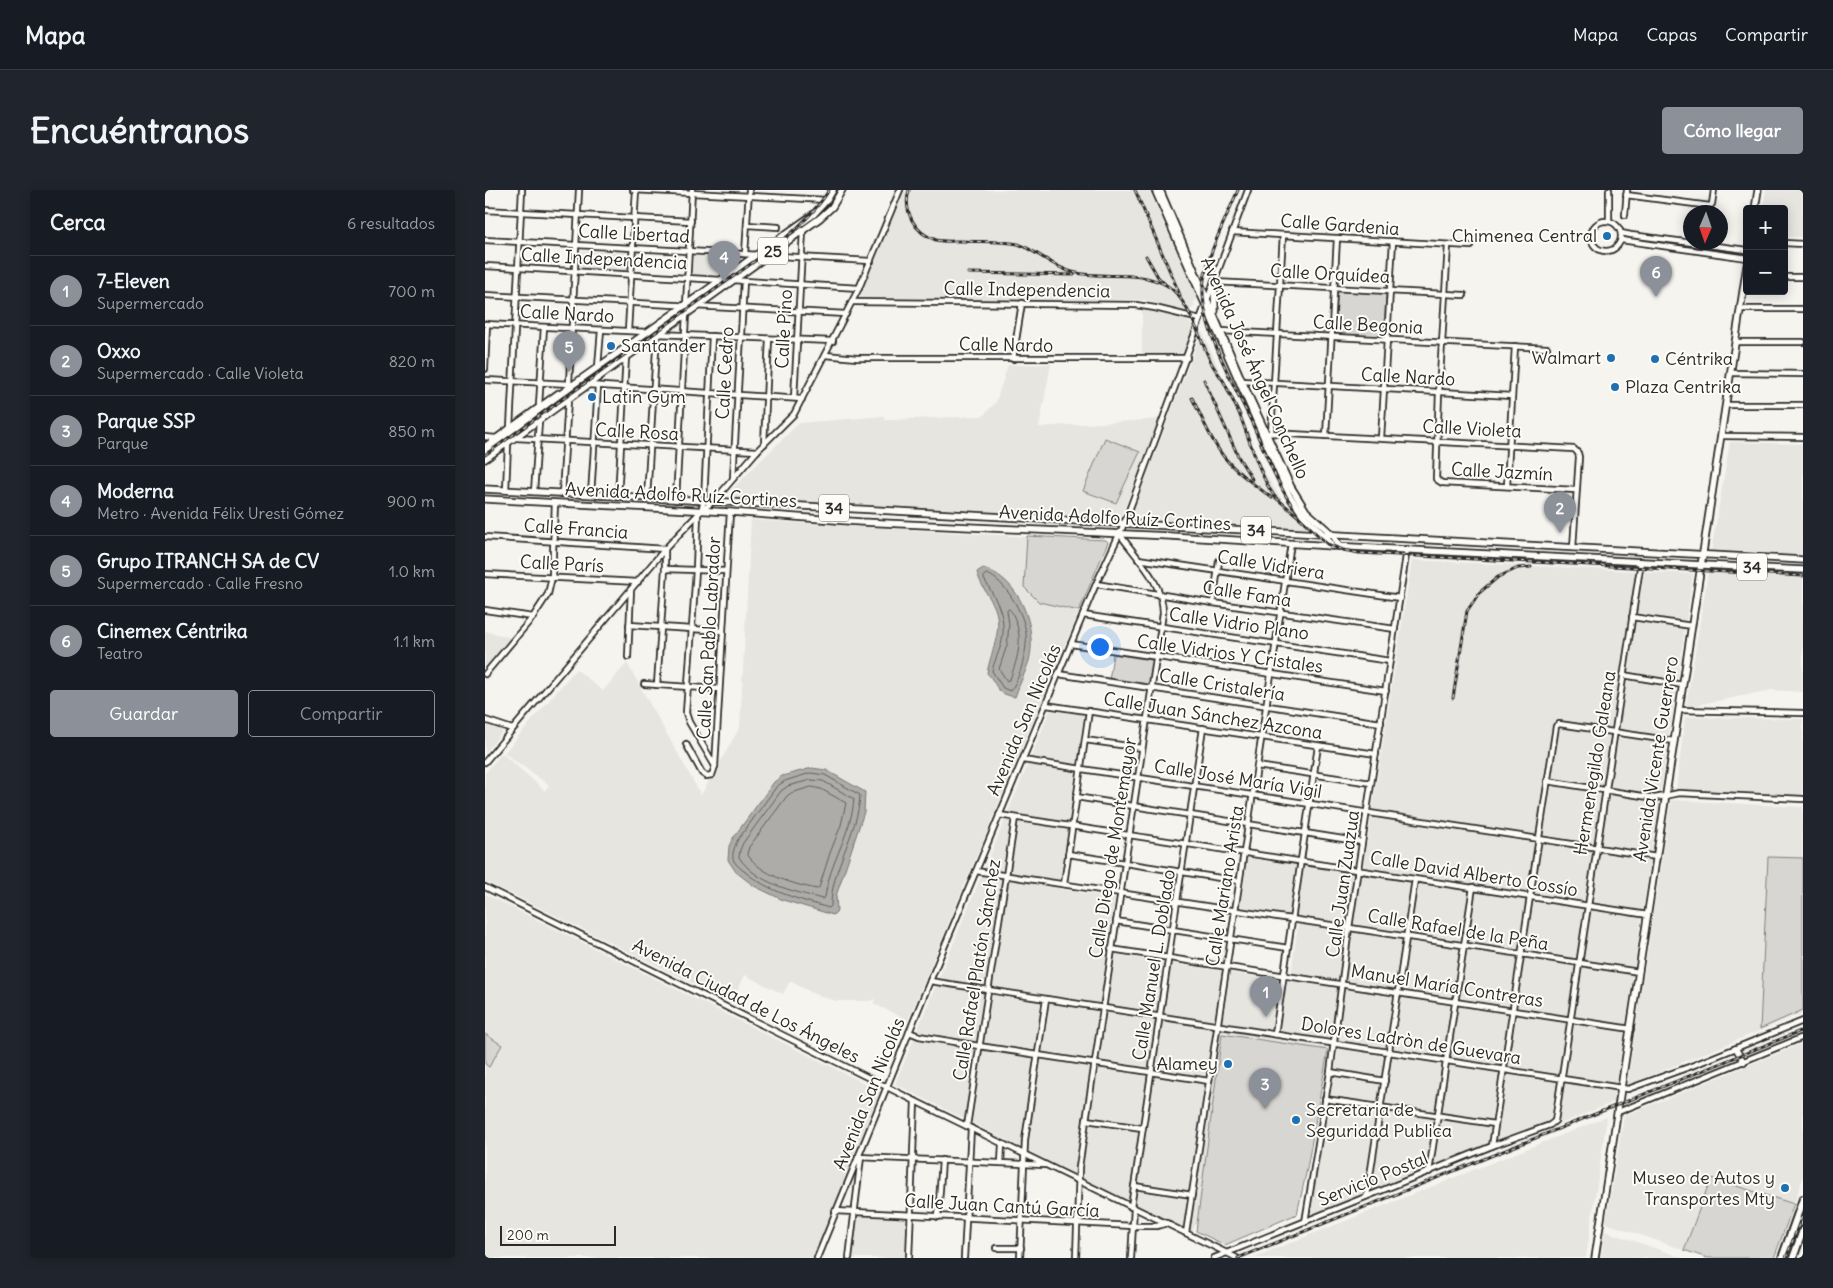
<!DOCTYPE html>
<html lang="es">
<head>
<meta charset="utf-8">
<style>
  body { margin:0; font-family:Delius,sans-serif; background:#20242c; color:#f1f3f6 }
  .controls { position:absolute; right:15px; top:15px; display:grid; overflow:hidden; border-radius:5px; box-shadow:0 2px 12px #0003 }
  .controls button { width:45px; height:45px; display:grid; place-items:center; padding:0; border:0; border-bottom:1px solid #363941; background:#171b24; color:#f1f3f6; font:25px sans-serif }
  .compass { position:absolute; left:1198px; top:15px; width:45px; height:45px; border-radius:50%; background:#171b24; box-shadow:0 2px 12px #0003; rotate:182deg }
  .scale { position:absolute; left:15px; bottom:12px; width:116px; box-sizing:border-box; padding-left:5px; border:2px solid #2b2b2b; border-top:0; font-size:14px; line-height:18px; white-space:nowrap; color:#2b2b2b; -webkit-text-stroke:4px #fdfcf7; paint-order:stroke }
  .you { position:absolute; left:614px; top:456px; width:18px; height:18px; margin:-12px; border:4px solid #fff; border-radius:50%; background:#1a73e8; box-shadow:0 0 0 8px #1a73e833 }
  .badge { display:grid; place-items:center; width:32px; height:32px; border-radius:50%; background:#8c9099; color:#fff; font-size:16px; font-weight:700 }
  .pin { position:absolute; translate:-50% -41px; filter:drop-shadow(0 1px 2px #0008) }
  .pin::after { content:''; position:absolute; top:26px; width:18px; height:15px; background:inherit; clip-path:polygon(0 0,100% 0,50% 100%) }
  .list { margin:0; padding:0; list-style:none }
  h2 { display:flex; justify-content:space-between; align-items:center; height:65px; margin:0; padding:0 20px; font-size:21px }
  h2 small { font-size:16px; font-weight:400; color:#9ea1a6 }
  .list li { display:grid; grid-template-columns:32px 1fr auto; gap:15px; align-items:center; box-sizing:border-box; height:70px; padding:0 20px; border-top:1px solid #363941 }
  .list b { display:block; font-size:19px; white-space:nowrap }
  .list p { margin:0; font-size:16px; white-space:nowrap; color:#9ea1a6 }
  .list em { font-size:16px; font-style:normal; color:#9ea1a6 }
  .actions { display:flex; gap:10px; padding:15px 20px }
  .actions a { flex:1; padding:11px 0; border:1px solid #8c9099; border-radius:5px; text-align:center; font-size:18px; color:#8c9099 }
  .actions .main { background:#8c9099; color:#fff }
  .map { position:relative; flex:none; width:1318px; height:1068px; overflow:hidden; border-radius:5px }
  header { display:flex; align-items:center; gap:30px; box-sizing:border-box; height:70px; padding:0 25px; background:#171b24; border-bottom:1px solid #363941 }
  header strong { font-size:24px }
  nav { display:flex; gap:28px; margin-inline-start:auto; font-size:18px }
  .intro { display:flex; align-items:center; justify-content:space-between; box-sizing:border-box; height:120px; padding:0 30px }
  h1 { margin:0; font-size:35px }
  .button { padding:12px 22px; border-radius:5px; background:#8c9099; color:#fff; font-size:18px; font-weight:700 }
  main { display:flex; gap:30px; padding:0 30px }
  aside { flex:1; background:#171b24; border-radius:5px; box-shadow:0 2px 12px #0003 }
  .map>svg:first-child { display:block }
  .built { fill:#e6e5e0 }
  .green { fill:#d7d6d2; stroke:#81807e }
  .water { fill:#adaca9; stroke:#797877 }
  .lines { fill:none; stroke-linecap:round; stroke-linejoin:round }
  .shore { stroke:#5f5f5d; stroke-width:1 }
  .minor-casing { stroke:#2b2b2b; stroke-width:8 }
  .major-casing { stroke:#2b2b2b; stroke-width:9 }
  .highway-casing { stroke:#2b2b2b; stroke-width:10 }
  .minor { stroke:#fdfcf7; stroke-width:4.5 }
  .major { stroke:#fdfcf7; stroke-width:5.5 }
  .highway { stroke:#fdfcf7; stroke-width:6 }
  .rail-casing { stroke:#2b2b2b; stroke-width:3 }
  .rail { stroke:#fdfcf7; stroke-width:1; stroke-dasharray:4; stroke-linecap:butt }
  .poi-dot { fill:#1f6fb2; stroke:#fdfcf7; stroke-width:2 }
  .labels { text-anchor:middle; stroke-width:4; stroke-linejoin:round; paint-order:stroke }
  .shield { fill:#fdfcf7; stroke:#6a6a68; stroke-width:1 }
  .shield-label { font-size:16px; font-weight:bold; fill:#2b2b2b }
  .street-label { font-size:18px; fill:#2b2b2b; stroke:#fdfcf7 }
  .poi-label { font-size:18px; fill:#2b2b2b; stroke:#fdfcf7; text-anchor:start }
</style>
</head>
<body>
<header>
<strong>Mapa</strong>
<nav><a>Mapa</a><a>Capas</a><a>Compartir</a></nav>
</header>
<div class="intro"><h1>Encuéntranos</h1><a class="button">Cómo llegar</a></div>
<main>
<aside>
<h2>Cerca<small>6 resultados</small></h2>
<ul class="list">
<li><span class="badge">1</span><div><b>7-Eleven</b><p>Supermercado</p></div><em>700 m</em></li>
<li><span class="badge">2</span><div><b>Oxxo</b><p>Supermercado · Calle Violeta</p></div><em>820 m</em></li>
<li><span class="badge">3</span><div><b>Parque SSP</b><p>Parque</p></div><em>850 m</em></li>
<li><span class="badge">4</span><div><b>Moderna</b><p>Metro · Avenida Félix Uresti Gómez</p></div><em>900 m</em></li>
<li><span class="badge">5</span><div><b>Grupo ITRANCH SA de CV</b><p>Supermercado · Calle Fresno</p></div><em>1.0 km</em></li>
<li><span class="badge">6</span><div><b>Cinemex Céntrika</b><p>Teatro</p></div><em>1.1 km</em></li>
</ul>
<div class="actions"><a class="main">Guardar</a><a>Compartir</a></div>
</aside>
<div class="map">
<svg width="1318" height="1068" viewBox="0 0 1318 1068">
  <rect width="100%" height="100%" fill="#f5f4ef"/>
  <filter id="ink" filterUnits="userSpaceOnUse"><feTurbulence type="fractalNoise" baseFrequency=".02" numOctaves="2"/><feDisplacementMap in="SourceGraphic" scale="10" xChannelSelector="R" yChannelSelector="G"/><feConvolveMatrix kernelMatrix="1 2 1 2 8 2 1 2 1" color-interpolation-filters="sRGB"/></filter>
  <g filter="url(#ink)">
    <g class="built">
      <polygon points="419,0 664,0 713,108 708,113 710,116 701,123 660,110 374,110"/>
      <polygon points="1281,0 1318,0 1318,47 1299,47 1299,19 1278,19"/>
      <polygon points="96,61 142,63 142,81 95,78"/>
      <polygon points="208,66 260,68 234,86 207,86"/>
      <polygon points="659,118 703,130 708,138 701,162 698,164 657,164 657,119"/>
      <polygon points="717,141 764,246 778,280 795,307 822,336 820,341 644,332"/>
      <polygon points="566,174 554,237 676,229 635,328 632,330 248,309 246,300 314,233 399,226 400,230 498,226 511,212 523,175"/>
      <polygon points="1245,252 1318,254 1318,366 1226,362"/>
      <polygon points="266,330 623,352 423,830 389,814 390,809 384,811 351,811 329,804 305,791 298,804 260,785 246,812 0,691 0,583 17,563 60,601 64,595 19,563 91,479 118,501 142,473 216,605 255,537"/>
      <polygon points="927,370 1208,384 1129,912 1075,934 824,1025 853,862 737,844 713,1028 707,1043 410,894 565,521 599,524 574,699 630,708 621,763 805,792 814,727 755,718 762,668 877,685"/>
      <polygon points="1223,383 1318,388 1318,502 1287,500 1201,517"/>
      <polygon points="0,441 34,450 0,492"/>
      <polygon points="1200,527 1318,529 1318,607 1191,600"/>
      <polygon points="0,530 19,539 1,562 0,561"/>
      <polygon points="1186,610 1318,617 1318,823 1142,895"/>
      <polygon points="0,704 395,901 328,1068 0,1068"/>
      <polygon points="1318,853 1318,987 1309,1014 1226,988 1199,1060 1121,1033 1139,926"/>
      <polygon points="1122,927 1101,1068 767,1068"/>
      <polygon points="370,1025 424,1027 422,1068 366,1068"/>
      <polygon points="1120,1041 1129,1044 1198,1068 1116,1068"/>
    </g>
    <g class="green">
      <polygon points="852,100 901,102 899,147 851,145"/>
      <polygon points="620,248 655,262 631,313 598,301"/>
      <polygon points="542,346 621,350 623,352 594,421 554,412 539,397"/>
      <polygon points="628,464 666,470 668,472 665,494 662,496 624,491"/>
      <polygon points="1283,667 1318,668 1318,820 1275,839"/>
      <polygon points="0,844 17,855 4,877 0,874"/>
      <polygon points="737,844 843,860 822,979 812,1024 740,1055 711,1041"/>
      <polygon points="1226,988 1309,1014 1289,1068 1222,1068 1199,1060"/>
    </g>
    <g class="water">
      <path d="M498,378C534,388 553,437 544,471C540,483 534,495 530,507C509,503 514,496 502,483C506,460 520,437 508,414C502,403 495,394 492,382Z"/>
      <polygon points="327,578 341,580 380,602 379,622 351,706 352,721 348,725 298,710 269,696 251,682 243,670 244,656 248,648 289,592 297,586"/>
    </g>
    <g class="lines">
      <g class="shore">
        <path d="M502,384C520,390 539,424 541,443C543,458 535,490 525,501L518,498L507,481C509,472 513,464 516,455C523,428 512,411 499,389V386Z"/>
        <path d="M524,419C528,422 529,427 531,432C538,452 532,470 525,489L522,491L514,479L522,455L524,434L522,421Z"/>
        <path d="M326,583L340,585L375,605C373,644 346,678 346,716L344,718C313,709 284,702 259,681C255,678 250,674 248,669C247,663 250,656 252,651L292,596L300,591Z"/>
        <path d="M326,590L338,591L369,609C367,643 344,673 340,707L337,709C309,701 271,694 254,667L255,660L258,653L296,601L303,596Z"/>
        <path d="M327,597L336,599L361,613L356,635L345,663L334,698L332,699C308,694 277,686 262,664L264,657L302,606L306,603Z"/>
      </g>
      <g class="minor-casing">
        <g id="minor">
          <polyline points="148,0 342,10"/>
          <polyline points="1124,0 1124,31"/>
          <polyline points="1141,5 1225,16 1227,14 1229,0"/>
          <polyline points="0,20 206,31"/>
          <polyline points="1140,25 1142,0"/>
          <circle cx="1121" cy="46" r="15"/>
          <polyline points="262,35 293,37"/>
          <polyline points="747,42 986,56"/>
          <polyline points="1136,43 1146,45 1262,60"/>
          <polyline points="0,50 386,71"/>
          <polyline points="1136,50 1262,68"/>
          <polyline points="1299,53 1318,54"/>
          <polyline points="963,55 954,202 951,289 957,293 1091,300"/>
          <polyline points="260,64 264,0"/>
          <polyline points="0,76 236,90"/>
          <polyline points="1299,87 1318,87"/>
          <polyline points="259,91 374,98"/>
          <polyline points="729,92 979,105"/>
          <polyline points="0,105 361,124"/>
          <polyline points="367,112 651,115 670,118 715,129"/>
          <polyline points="201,115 207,0"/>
          <polyline points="1255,119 1318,119"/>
          <polyline points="0,134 162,142"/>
          <polyline points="143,141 151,0"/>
          <polyline points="736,141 1062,158"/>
          <polyline points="1250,152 1318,152"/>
          <polyline points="340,165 372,168 702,168"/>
          <polyline points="528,169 537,113"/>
          <polyline points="113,177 116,140"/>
          <polyline points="0,179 2,134"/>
          <polyline points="1246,183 1318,184"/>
          <polyline points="0,190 86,194"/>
          <polyline points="757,191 1027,206"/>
          <polyline points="84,193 94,0"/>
          <polyline points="103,195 317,209"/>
          <polyline points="309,208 318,41"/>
          <polyline points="54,215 59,137"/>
          <polyline points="1241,215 1318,215"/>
          <polyline points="25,238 37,0"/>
          <polyline points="786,243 798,45"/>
          <polyline points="782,244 786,243 1089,259 1093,263 1094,267 1088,358"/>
          <polyline points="841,246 852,48"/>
          <polyline points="1236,246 1318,247"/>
          <polyline points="0,247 11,248"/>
          <polyline points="31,248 272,261"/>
          <polyline points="896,248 908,51"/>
          <polyline points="279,254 284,149"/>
          <polyline points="0,256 73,203"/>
          <polyline points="248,288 259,91 249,90"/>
          <polyline points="1022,296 1030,156"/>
          <polyline points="21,300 23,254"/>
          <polyline points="49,302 54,232"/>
          <polyline points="77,304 83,210"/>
          <polyline points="106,305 113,196"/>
          <polyline points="133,307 141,167"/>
          <polyline points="162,308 172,144 348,151"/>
          <polyline points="191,310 201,124"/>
          <polyline points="216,321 219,310 227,146"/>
          <polyline points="213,324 211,380 201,523 204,532 230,576"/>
          <polyline points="0,347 180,359 180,379 172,495"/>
          <polyline points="653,369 915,408"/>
          <polyline points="180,379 241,381"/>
          <polyline points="0,384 153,392"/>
          <polyline points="611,394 728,413 910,439"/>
          <polyline points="728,413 734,371"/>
          <polyline points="0,420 48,427"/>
          <polyline points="598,425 905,471"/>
          <polyline points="1147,427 1207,436"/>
          <polyline points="144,435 238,441"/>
          <polyline points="586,454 901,501"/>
          <polyline points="143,467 146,399"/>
          <polyline points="0,484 48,427 63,404 67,387 70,313"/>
          <polyline points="573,484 896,533"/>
          <polyline points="1138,485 1198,495"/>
          <polyline points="159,494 234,499"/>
          <polyline points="561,515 891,564"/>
          <polyline points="1194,520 1318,523"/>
          <polyline points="0,530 27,539"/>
          <polyline points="600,550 657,558"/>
          <polyline points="201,554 217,583 221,586 227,585 230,576 245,322"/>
          <polyline points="538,570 1172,667"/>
          <polyline points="0,572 180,359 216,321 229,311 272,261 309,224 374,98 415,0"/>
          <polyline points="772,576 886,593"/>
          <polyline points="1062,591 1170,608 1194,603 1318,609"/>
          <polyline points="591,607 877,652"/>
          <polyline points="514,625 1163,725"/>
          <polyline points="583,664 754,691"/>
          <polyline points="491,681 1154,782"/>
          <polyline points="579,694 604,521"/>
          <polyline points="0,697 430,911 752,1068"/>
          <polyline points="631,731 803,758"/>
          <polyline points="626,759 1146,839"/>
          <polyline points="445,791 1143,899 1204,877 1318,831"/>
          <polyline points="424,842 434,846 494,856 724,891"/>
          <polyline points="790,844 833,556"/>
          <polyline points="1251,859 1259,872"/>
          <polyline points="845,882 900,891"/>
          <polyline points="840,909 1010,934"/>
          <polyline points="1133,922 1318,847"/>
          <polyline points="601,930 657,938"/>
          <polyline points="482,936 530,628"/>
          <polyline points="1007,956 1071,536 1074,534 1088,536 1189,551"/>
          <polyline points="373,967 560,975"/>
          <polyline points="516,973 517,954"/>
          <polyline points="944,982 988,697"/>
          <polyline points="649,996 707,1005"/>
          <polyline points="882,1006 930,689"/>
          <polyline points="646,1017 718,538"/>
          <polyline points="350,1021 648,1036 672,1036 682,1033"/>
          <polyline points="453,1027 457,970"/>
          <polyline points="820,1032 845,882 864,738 922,359"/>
          <polyline points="701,1043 806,353"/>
          <polyline points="511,1058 536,1058"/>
          <polyline points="332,1068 445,791 611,394 639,334 763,0"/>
          <polyline points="364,1068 376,967"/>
          <polyline points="424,1068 430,911"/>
          <polyline points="479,1068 486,938"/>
          <polyline points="535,1068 540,950 561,809"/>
          <path d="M591,1068L594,977L678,423C678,391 651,368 634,343"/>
          <polyline points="646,1068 649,1018"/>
          <polyline points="729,1068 1007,956 1065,935 1070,931 1156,371"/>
        </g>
      </g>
      <g class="major-casing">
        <g id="major">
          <polyline points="670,0 804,305 818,325 842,348 847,356"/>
          <polyline points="675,0 757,191 806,297 821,321 848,345 854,356"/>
          <polyline points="1270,19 1273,0"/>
          <polyline points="729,92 730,121"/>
          <polyline points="0,260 89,194 329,24 342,10 348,0"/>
          <polyline points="0,269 335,28 347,17 357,0"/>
          <polyline points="0,299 1318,370"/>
          <polyline points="0,309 245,322 376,332 685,346 847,356 1318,380"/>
          <polyline points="1110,1068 1262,75"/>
        </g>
      </g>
      <g class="highway-casing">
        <g id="highway">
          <polyline points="1297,1068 1318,1009"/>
          <polyline points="1308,1068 1318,1040"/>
        </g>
      </g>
      <use href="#minor" class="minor"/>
      <use href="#major" class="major"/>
      <use href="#highway" class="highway"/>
      <g class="rail-casing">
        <g id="rail">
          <path d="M424,0C418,21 429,43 451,50C459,52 469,51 478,51C497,52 515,51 533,54C552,61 568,77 587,82C618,90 652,79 681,95C702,106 715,149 725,170C728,178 735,185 739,192C744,202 749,213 754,223C764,248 771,274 784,298L790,307L815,328L842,354L858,360L874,363L1318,386"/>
          <polyline points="650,0 695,105"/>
          <path d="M753,0C742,26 720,69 718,97C716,139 750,196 768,235C780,262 791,292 808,317"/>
          <polyline points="661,66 673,87 680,94"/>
          <polyline points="483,83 589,85"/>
          <polyline points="719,190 754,268 767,289"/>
          <path d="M707,208C717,227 725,250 739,267C752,283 770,295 787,308"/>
          <path d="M0,265L288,58C310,41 330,23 344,0"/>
          <polyline points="968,508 982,421 994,403 1013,387 1033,378 1046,377"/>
          <polyline points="753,1068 1318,840"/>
          <polyline points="1301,1068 1318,1024"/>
        </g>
      </g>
      <use href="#rail" class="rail"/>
    </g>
  </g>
  <g class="poi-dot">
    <circle cx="1122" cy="46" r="5"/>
    <circle cx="126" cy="156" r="5"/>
    <circle cx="1126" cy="168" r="5"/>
    <circle cx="1170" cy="169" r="5"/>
    <circle cx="1130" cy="197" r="5"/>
    <circle cx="107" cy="207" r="5"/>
    <circle cx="743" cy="874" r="5"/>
    <circle cx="811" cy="930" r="5"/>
    <circle cx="1300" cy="998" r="5"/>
  </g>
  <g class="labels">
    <g class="shield">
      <rect x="273" y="47.5" width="30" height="27" rx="4"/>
      <rect x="334" y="304.5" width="30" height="27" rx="4"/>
      <rect x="756" y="326.5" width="30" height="27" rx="4"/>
      <rect x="1252" y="363.5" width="30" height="27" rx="4"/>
    </g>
    <g class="shield-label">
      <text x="288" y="67">25</text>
      <text x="349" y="324">34</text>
      <text x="771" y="346">34</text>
      <text x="1267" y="383">34</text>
    </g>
    <g class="street-label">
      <text transform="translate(855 35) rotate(4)" y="6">Calle Gardenia</text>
      <text transform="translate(149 44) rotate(3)" y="6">Calle Libertad</text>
      <text transform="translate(119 69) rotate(3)" y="6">Calle Independencia</text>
      <text transform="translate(845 84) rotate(3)" y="6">Calle Orquídea</text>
      <text transform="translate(542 100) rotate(1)" y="6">Calle Independencia</text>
      <text transform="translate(82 124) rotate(3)" y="6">Calle Nardo</text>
      <text transform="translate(883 135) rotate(3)" y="6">Calle Begonia</text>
      <text transform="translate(299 139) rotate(-87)" y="6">Calle Pino</text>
      <text transform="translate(521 155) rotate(1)" y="6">Calle Nardo</text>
      <text transform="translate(770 178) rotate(66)" y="6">Avenida José Ángel Conchello</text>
      <text transform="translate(240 183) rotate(-87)" y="6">Calle Cedro</text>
      <text transform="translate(923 187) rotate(3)" y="6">Calle Nardo</text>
      <text transform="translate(987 239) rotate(3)" y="6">Calle Violeta</text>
      <text transform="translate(152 242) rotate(3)" y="6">Calle Rosa</text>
      <text transform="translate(1017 282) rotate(3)" y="6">Calle Jazmín</text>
      <text transform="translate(196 305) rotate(3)" y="6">Avenida Adolfo Ruíz Cortines</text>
      <text transform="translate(630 328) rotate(3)" y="6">Avenida Adolfo Ruíz Cortines</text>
      <text transform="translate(91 339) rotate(4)" y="6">Calle Francia</text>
      <text transform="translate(77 374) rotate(3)" y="6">Calle París</text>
      <text transform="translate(786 375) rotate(9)" y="6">Calle Vidriera</text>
      <text transform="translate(762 404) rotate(9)" y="6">Calle Fama</text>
      <text transform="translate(754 434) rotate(8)" y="6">Calle Vidrio Plano</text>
      <text transform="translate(224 448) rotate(-87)" y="6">Calle San Pablo Labrador</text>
      <text transform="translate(745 464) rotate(8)" y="6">Calle Vidrios Y Cristales</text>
      <text transform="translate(737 495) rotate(9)" y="6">Calle Cristalería</text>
      <text transform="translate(728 526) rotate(9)" y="6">Calle Juan Sánchez Azcona</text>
      <text transform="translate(539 530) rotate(-67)" y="6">Avenida San Nicolás</text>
      <text transform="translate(1171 569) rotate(-81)" y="6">Avenida Vicente Guerrero</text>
      <text transform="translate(1110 573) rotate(-81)" y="6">Hermenegildo Galeana</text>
      <text transform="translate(753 589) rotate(9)" y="6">Calle José María Vigil</text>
      <text transform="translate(628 658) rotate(-81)" y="6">Calle Diego de Montemayor</text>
      <text transform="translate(989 684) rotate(9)" y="6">Calle David Alberto Cossío</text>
      <text transform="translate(858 694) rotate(-82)" y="6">Calle Juan Zuazua</text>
      <text transform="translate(740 696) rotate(-81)" y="6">Calle Mariano Arista</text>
      <text transform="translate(973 740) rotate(9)" y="6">Calle Rafael de la Peña</text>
      <text transform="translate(669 775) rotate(-81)" y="6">Calle Manuel L. Doblado</text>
      <text transform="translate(492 780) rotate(-81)" y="6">Calle Rafael Platón Sánchez</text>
      <text transform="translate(962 796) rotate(9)" y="6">Manuel María Contreras</text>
      <text transform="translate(261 811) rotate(27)" y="6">Avenida Ciudad de Los Ángeles</text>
      <text transform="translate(926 851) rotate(9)" y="6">Dolores Ladròn de Guevara</text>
      <text transform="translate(384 904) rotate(-68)" y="6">Avenida San Nicolás</text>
      <text transform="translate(888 989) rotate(-22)" y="6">Servicio Postal</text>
      <text transform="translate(517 1016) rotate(3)" y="6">Calle Juan Cantú García</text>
    </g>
    <g class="poi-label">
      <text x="1112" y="52" text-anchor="end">Chimenea Central</text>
      <text x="136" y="162">Santander</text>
      <text x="1116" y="174" text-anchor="end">Walmart</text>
      <text x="1180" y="175">Céntrika</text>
      <text x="1140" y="203">Plaza Centrika</text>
      <text x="117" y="213">Latin Gym</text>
      <text x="733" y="880" text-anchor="end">Alamey</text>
      <text x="821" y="926">Secretaria de<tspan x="821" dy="21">Seguridad Publica</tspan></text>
      <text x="1290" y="994" text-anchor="end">Museo de Autos y<tspan x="1290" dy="21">Transportes Mty</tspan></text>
    </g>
  </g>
</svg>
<div class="controls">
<button>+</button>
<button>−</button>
</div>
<svg class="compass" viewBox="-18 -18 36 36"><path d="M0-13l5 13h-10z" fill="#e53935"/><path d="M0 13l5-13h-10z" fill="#9ea1a6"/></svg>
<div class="scale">200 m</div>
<div class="you"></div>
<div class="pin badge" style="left:781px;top:827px">1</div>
<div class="pin badge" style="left:1075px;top:343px">2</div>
<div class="pin badge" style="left:780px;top:919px">3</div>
<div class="pin badge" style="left:239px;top:92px">4</div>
<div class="pin badge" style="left:84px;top:182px">5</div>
<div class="pin badge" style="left:1171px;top:107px">6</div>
</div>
</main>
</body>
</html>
